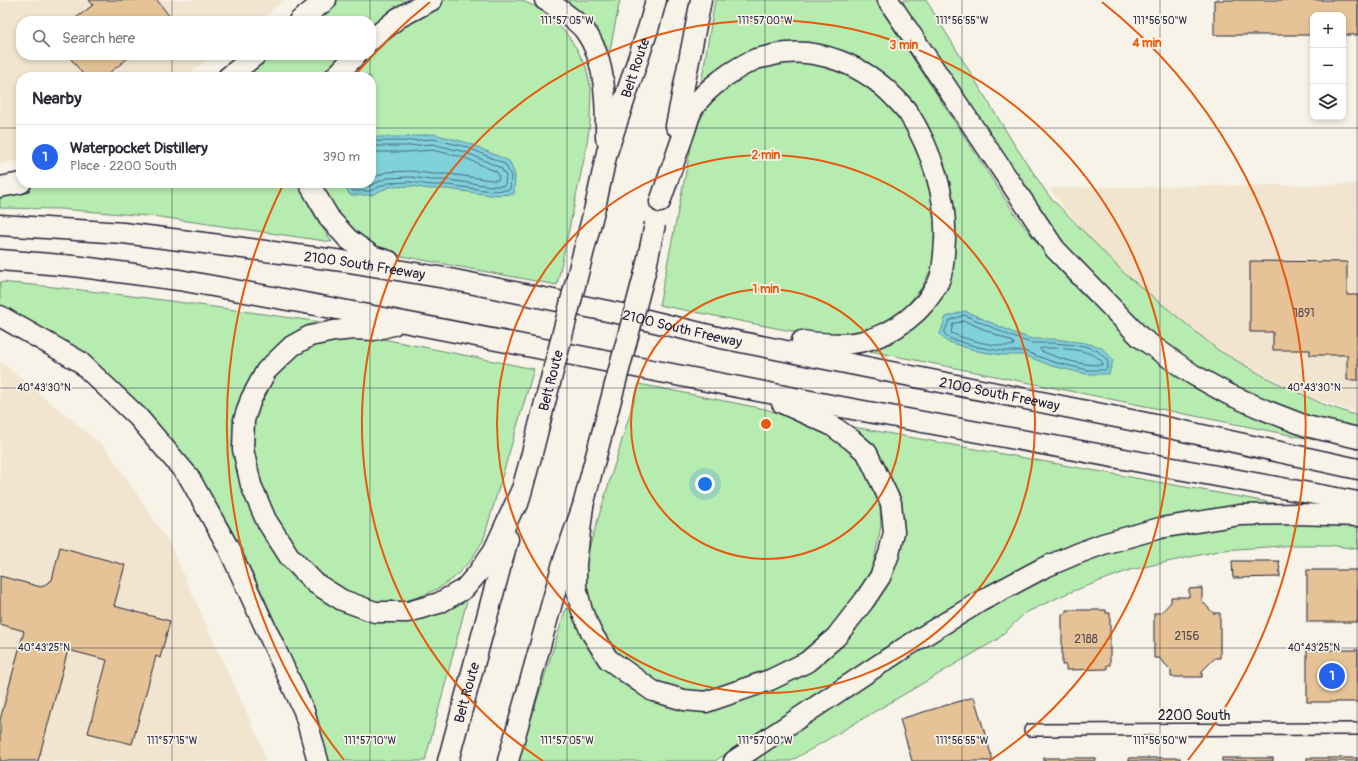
<!DOCTYPE html>
<html lang="en">
<head>
<meta charset="utf-8">
<style>
  body { margin:0; font-family:Pangolin,sans-serif; background:#f2f2f3; color:#2b2b33 }
  .controls { position:absolute; right:12px; top:12px; display:grid; overflow:hidden; border-radius:8px; box-shadow:0 2px 6px #0003 }
  .controls button { width:36px; height:36px; display:grid; place-items:center; padding:0; border:0; border-bottom:1px solid #e1e1e2; background:#fff; color:#2b2b33; font:20px sans-serif }
  .you { position:absolute; left:705px; top:484px; width:14px; height:14px; margin:-10px; border:3px solid #fff; border-radius:50%; background:#1a73e8; box-shadow:0 0 0 6px #1a73e833 }
  .badge { display:grid; place-items:center; width:26px; height:26px; border-radius:50%; background:#2563eb; color:#fff; font-size:13px; font-weight:700 }
  .pin { position:absolute; translate:-50% -50%; border:2px solid #fff; box-shadow:0 1px 4px #0006 }
  .list { margin:0; padding:0; list-style:none }
  h2 { display:flex; justify-content:space-between; align-items:center; height:52px; margin:0; padding:0 16px; font-size:17px }
  h2 small { font-size:13px; font-weight:400; color:#7c7c81 }
  .list li { display:grid; grid-template-columns:26px 1fr auto; gap:12px; align-items:center; box-sizing:border-box; height:64px; padding:0 16px; border-top:1px solid #e1e1e2 }
  .list b { display:block; font-size:15px; white-space:nowrap }
  .list p { margin:0; font-size:13px; white-space:nowrap; color:#7c7c81 }
  .list em { font-size:13px; font-style:normal; color:#7c7c81 }
  .icon { flex:none; width:22px; height:22px; fill:none; stroke:currentColor; stroke-width:2; stroke-linecap:round; stroke-linejoin:round }
  .map { position:relative; flex:none; width:1358px; height:761px; overflow:hidden }
  .search { position:absolute; background:#fff; box-shadow:0 2px 6px #0003; left:16px; top:16px; width:360px; height:44px; display:flex; align-items:center; gap:10px; box-sizing:border-box; padding:0 14px; border-radius:16px; color:#7c7c81; font-size:15px }
  .panel { position:absolute; background:#fff; box-shadow:0 2px 6px #0003; left:16px; top:72px; width:360px; height:116px; border-radius:16px }
  .map>svg:first-child { display:block }
  .built { fill:#f2e5d0 }
  .green { fill:#b6ecaf; stroke:#6c8775 }
  .water { fill:#81d1dc; stroke:#5b8b9c }
  .lines { fill:none; stroke-linecap:round; stroke-linejoin:round }
  .shore { stroke:#48687b; stroke-width:1 }
  .building { fill:#e5c397; stroke:#22223b }
  .minor-casing { stroke:#22223b; stroke-width:14 }
  .motorway-casing { stroke:#22223b; stroke-width:23 }
  .minor { stroke:#f7f3e8; stroke-width:11 }
  .motorway { stroke:#f7f3e8; stroke-width:20 }
  .motorway-bridge-casing { stroke:#22223b; stroke-width:23; stroke-linecap:butt }
  .motorway-bridge { stroke:#f7f3e8; stroke-width:20 }
  .ticks { fill:none; stroke:#22223b; stroke-width:1; stroke-opacity:0.45 }
  .ring { fill:none; stroke:#e8590c; stroke-width:2 }
  .labels { text-anchor:middle; stroke-width:3.5; stroke-linejoin:round; paint-order:stroke }
  .number-label { font-size:12px; fill:#534a52 }
  .street-label { font-size:14px; fill:#22223b; stroke:#f7f3e8 }
  .ticks-label { font-size:10px; text-anchor:middle; fill:#22223b; stroke:#f7f3e8; stroke-width:3.5; stroke-linejoin:round; paint-order:stroke }
  .centre { fill:#e8590c; stroke:#f7f3e8; stroke-width:2 }
  .ring-label { font-size:12px; text-anchor:middle; font-weight:bold; fill:#e8590c; stroke:#f7f3e8; stroke-width:3.5; stroke-linejoin:round; paint-order:stroke }
</style>
</head>
<body>
<div class="map">
<svg width="1358" height="761" viewBox="0 0 1358 761">
  <rect width="100%" height="100%" fill="#f7f3e8"/>
  <filter id="ink" filterUnits="userSpaceOnUse"><feTurbulence type="fractalNoise" baseFrequency=".025" numOctaves="2"/><feDisplacementMap in="SourceGraphic" scale="8" xChannelSelector="R" yChannelSelector="G"/><feConvolveMatrix kernelMatrix="1 2 1 2 8 2 1 2 1" color-interpolation-filters="sRGB"/></filter>
  <g filter="url(#ink)">
    <g class="built">
      <polygon points="0,0 285,0 258,21 21,21 21,55 215,55 183,77 21,77 21,159 0,165"/>
      <polygon points="1358,184 1358,413 1315,399 1246,366 1205,341 1095,248 1049,188"/>
      <polygon points="0,361 107,449 168,541 261,744 266,761 0,761"/>
    </g>
    <g class="green">
      <polygon points="328,0 410,0 401,4 371,26 371,21 301,21"/>
      <polygon points="439,0 521,0 538,8 552,19 566,33 577,49 586,67 591,89 590,122 586,150 557,285 380,252 347,234 314,183 371,183 371,77 338,77 358,55 371,55 371,43"/>
      <polygon points="549,0 620,0 608,60"/>
      <polygon points="715,0 875,0 1017,217 1054,264 1079,291 1111,321 1267,421 1315,440 855,348 896,329 949,254 911,109 814,46 701,84"/>
      <polygon points="892,0 926,0 1014,144 1049,196 1125,274 1218,350 1267,378 1323,404 1358,416 1358,428 1309,416 1270,402 1230,385 1199,368 1152,338 1057,246"/>
      <polygon points="257,55 340,55 322,77 229,77"/>
      <polygon points="786,59 847,68 895,109 912,139 926,171 935,206 937,249 931,269 922,287 906,307 888,321 867,332 841,337 796,332 659,305 694,132 707,106 720,90 761,65"/>
      <path d="M36,183H300C307,205 319,223 332,242L160,217L60,209L0,208V193Z"/>
      <path d="M0,282C110,291 219,308 328,323L244,398C247,425 250,453 253,480C254,491 253,505 256,516C259,524 264,531 267,538C287,579 314,601 358,613L469,593L425,761H328L306,693L265,599L231,529L200,477L170,439L131,396L0,308Z"/>
      <polygon points="368,336 534,369 483,541 471,560 454,578 439,588 424,595 405,601 382,603 361,601 320,584 267,509 251,441 257,405 275,374 293,357 315,343"/>
      <polygon points="639,384 765,409 804,421 845,443 864,466 875,486 880,507 881,526 873,566 859,591 840,617 815,643 790,662 741,687 687,695 621,667 585,605 585,562"/>
      <polygon points="848,426 1290,506 1111,535 796,710 715,761 518,761 566,608 574,610 582,635 592,652 609,673 624,685 645,698 667,706 698,709 721,707 747,699 781,683 838,638 897,525"/>
      <polygon points="1278,521 1358,525 1358,549 1329,545 1296,545 1223,550 1130,570 1068,593 1025,613 998,639 791,761 739,761 995,600 1098,553 1197,528"/>
    </g>
    <g class="water">
      <polygon points="433,134 468,143 509,161 515,175 514,194 490,195 448,189 430,189 411,186 389,187 371,195 350,195 342,183 371,183 371,137 406,137"/>
      <polygon points="965,311 1014,333 1032,339 1054,339 1085,343 1101,347 1113,360 1109,374 1087,374 1052,366 1024,355 1002,355 977,351 946,341 940,334 946,317"/>
    </g>
    <g class="lines">
      <g class="shore">
        <polyline points="371,152 407,152 432,150 463,157 497,172 499,178 498,180 491,180 449,174 432,174 411,171 386,172 371,179"/>
        <polyline points="347,183 353,191 370,191 388,183 411,182 431,185 448,185 491,191 508,190 510,189 511,176 505,164 467,147 433,139 406,141 371,141"/>
        <polyline points="353,183 355,186 369,186 387,178 411,177 431,180 448,180 491,186 503,186 505,184 506,176 501,168 465,152 432,144 406,146 371,146"/>
        <polygon points="965,315 1013,337 1031,343 1054,343 1084,346 1098,351 1108,361 1107,369 1105,370 1088,370 1053,362 1024,351 1002,351 978,347 948,338 944,333 949,321"/>
        <path d="M965,321L1013,342L1014,345C1001,349 964,339 951,333L953,324Z"/>
        <path d="M1042,348C1057,348 1096,348 1103,364L1101,365C1080,365 1060,359 1041,351L1040,349Z"/>
      </g>
    </g>
    <g class="building">
      <polygon points="89,0 157,0 173,21 72,21 93,5"/>
      <polygon points="1214,0 1358,0 1358,35 1343,35 1343,15 1313,15 1313,35 1214,35"/>
      <polygon points="68,55 132,55 104,77 85,77"/>
      <polygon points="1250,261 1347,262 1347,295 1358,295 1358,380 1347,380 1347,355 1310,355 1310,350 1273,350 1273,332 1250,332"/>
      <polygon points="60,547 125,565 114,606 170,621 160,658 156,656 132,744 88,733 107,660 68,650 38,761 0,761 0,720 24,631 0,624 0,576 41,587 52,580"/>
      <polygon points="1232,561 1279,561 1280,577 1233,578"/>
      <rect x="1307" y="570" width="51" height="52"/>
      <polygon points="1202,588 1202,601 1213,613 1220,613 1220,658 1215,658 1202,671 1202,677 1171,677 1171,670 1159,658 1154,658 1154,613 1161,613 1171,602 1171,597 1189,597 1189,589"/>
      <polygon points="1066,610 1106,610 1106,613 1110,613 1110,665 1107,665 1107,669 1066,670 1066,665 1062,665 1062,614 1066,614"/>
      <rect x="1307" y="650" width="51" height="52"/>
      <polygon points="974,697 993,761 912,761 900,719"/>
      <rect x="1044" y="758" width="52" height="3"/>
      <rect x="1129" y="758" width="51" height="3"/>
      <rect x="1222" y="758" width="51" height="3"/>
      <rect x="1307" y="758" width="50" height="3"/>
    </g>
    <g class="lines">
      <g class="minor-casing">
        <polyline id="minor" points="1030,730 1358,729"/>
      </g>
      <g class="motorway-casing">
        <g id="motorway">
          <path d="M545,0L549,2C559,9 579,22 585,31C606,59 606,104 606,138"/>
          <polyline points="888,0 1055,249 1140,337 1192,374 1228,394 1265,410 1306,426 1358,438"/>
          <polyline points="299,21 326,0"/>
          <polyline points="371,40 398,18 432,0"/>
          <polyline points="228,77 256,55"/>
          <polyline points="335,77 356,55"/>
          <polyline points="676,126 701,0"/>
          <polyline points="311,183 311,187 330,219 348,239 372,256 389,261"/>
          <polyline points="0,187 21,183"/>
          <path d="M660,202C668,179 676,156 684,133C687,125 689,114 694,107C706,88 735,68 756,59C762,57 768,57 773,55C817,45 865,66 895,98C900,103 905,108 909,114C931,149 947,197 945,239C944,252 944,271 938,283C924,311 894,334 864,341C843,346 822,344 802,341"/>
          <path id="s1" d="M596,203L607,152L649,26L656,0"/>
          <path id="s2" d="M0,225L123,233L204,243L343,261L445,278L622,314L721,338L1156,425L1358,469"/>
          <polyline points="0,260 74,266 179,280 218,287 332,308 836,406 1358,502"/>
          <polyline points="0,316 79,361 138,417 189,477 228,547 304,711 318,761"/>
          <polyline points="393,325 374,330 354,329 334,331 310,336 292,346 266,371 251,399 244,420 243,449 251,485 266,520 289,556 315,583 342,600 375,612 408,612 439,603 464,589 478,573 494,550 521,491"/>
          <polyline points="518,504 531,457"/>
          <polyline points="583,506 576,564 576,587 582,611 591,632 608,659 653,691 684,700 706,702 770,680 807,662 836,637 864,601 880,577 889,554 894,532 891,503 867,453 852,440 831,425 782,403"/>
          <path id="s3" d="M448,761L508,539"/>
          <polyline points="508,761 563,563 583,506 592,471"/>
          <polyline points="734,761 904,648 981,601 1043,568 1076,554 1103,544 1160,528 1240,515 1296,514 1358,516"/>
        </g>
      </g>
      <use href="#minor" class="minor"/>
      <use href="#motorway" class="motorway"/>
      <g class="motorway-bridge-casing">
        <g id="motorway-bridge">
          <path id="s4" d="M531,457L596,203"/>
          <polyline points="592,471 645,272 655,224"/>
        </g>
      </g>
      <use href="#motorway-bridge" class="motorway-bridge"/>
    </g>
  </g>
  <path class="ticks" d="M172,0V21M370,0V21M567,0V761M765,0V761M962,0V761M1160,0V761M1357,0V761M172,55V77M370,55V77M0,128H21M371,128H1358M172,183V761M370,183V761M0,388H1358M0,648H1358"/>
  <g class="ring">
    <circle cx="766" cy="424" r="135"/>
    <circle cx="766" cy="424" r="269"/>
    <path d="M543 761A404 404 0 1 1 989 761"/>
    <path d="M344 760A539 539 0 0 1 284 183M356 74A539 539 0 0 1 430 2M1102 2A539 539 0 0 1 1188 760"/>
  </g>
  <g class="labels">
    <g class="number-label">
      <text x="1304" y="317">1891</text>
      <text x="1187" y="640">2156</text>
      <text x="1086" y="643">2188</text>
    </g>
    <g class="street-label">
      <text dy="5" stroke="none"><textPath href="#s1" startOffset="141">Belt Route</textPath></text>
      <text dy="5" stroke="none"><textPath href="#s2" startOffset="367">2100 South Freeway</textPath></text>
      <text dy="5" stroke="none"><textPath href="#s2" startOffset="691">2100 South Freeway</textPath></text>
      <text dy="5" stroke="none"><textPath href="#s4" startOffset="79">Belt Route</textPath></text>
      <text dy="5" stroke="none"><textPath href="#s2" startOffset="1015">2100 South Freeway</textPath></text>
      <text dy="5" stroke="none"><textPath href="#s3" startOffset="71">Belt Route</textPath></text>
      <text x="1194" y="720">2200 South</text>
    </g>
  </g>
  <g class="ticks-label">
    <text x="567" y="24">111°57'05"W</text>
    <text x="765" y="24">111°57'00"W</text>
    <text x="962" y="24">111°56'55"W</text>
    <text x="1160" y="24">111°56'50"W</text>
    <text x="44" y="391">40°43'30"N</text>
    <text x="1314" y="391">40°43'30"N</text>
    <text x="44" y="651">40°43'25"N</text>
    <text x="1314" y="651">40°43'25"N</text>
    <text x="172" y="744">111°57'15"W</text>
    <text x="370" y="744">111°57'10"W</text>
    <text x="567" y="744">111°57'05"W</text>
    <text x="765" y="744">111°57'00"W</text>
    <text x="962" y="744">111°56'55"W</text>
    <text x="1160" y="744">111°56'50"W</text>
  </g>
  <circle cx="766" cy="424" r="6" class="centre"/>
  <g class="ring-label">
    <text x="1147" y="47">4 min</text>
    <text x="904" y="49">3 min</text>
    <text x="766" y="159">2 min</text>
    <text x="766" y="293">1 min</text>
  </g>
</svg>
<div class="controls">
<button>+</button>
<button>−</button>
<button><svg class="icon" aria-label="layers" viewBox="0 0 24 24"><path d="M12 4l9 5-9 5-9-5zM3 14l9 5 9-5"/></svg></button>
</div>
<div class="you"></div>
<div class="pin badge" style="left:1332px;top:676px">1</div>
<div class="search"><svg class="icon" aria-label="search" viewBox="0 0 24 24"><circle cx="10" cy="10" r="6"/><path d="M15 15l6 6"/></svg>Search here</div>
<section class="panel">
<h2>Nearby<small></small></h2>
<ul class="list">
<li><span class="badge">1</span><div><b>Waterpocket Distillery</b><p>Place · 2200 South</p></div><em>390 m</em></li>
</ul>
</section>
</div>
</body>
</html>
